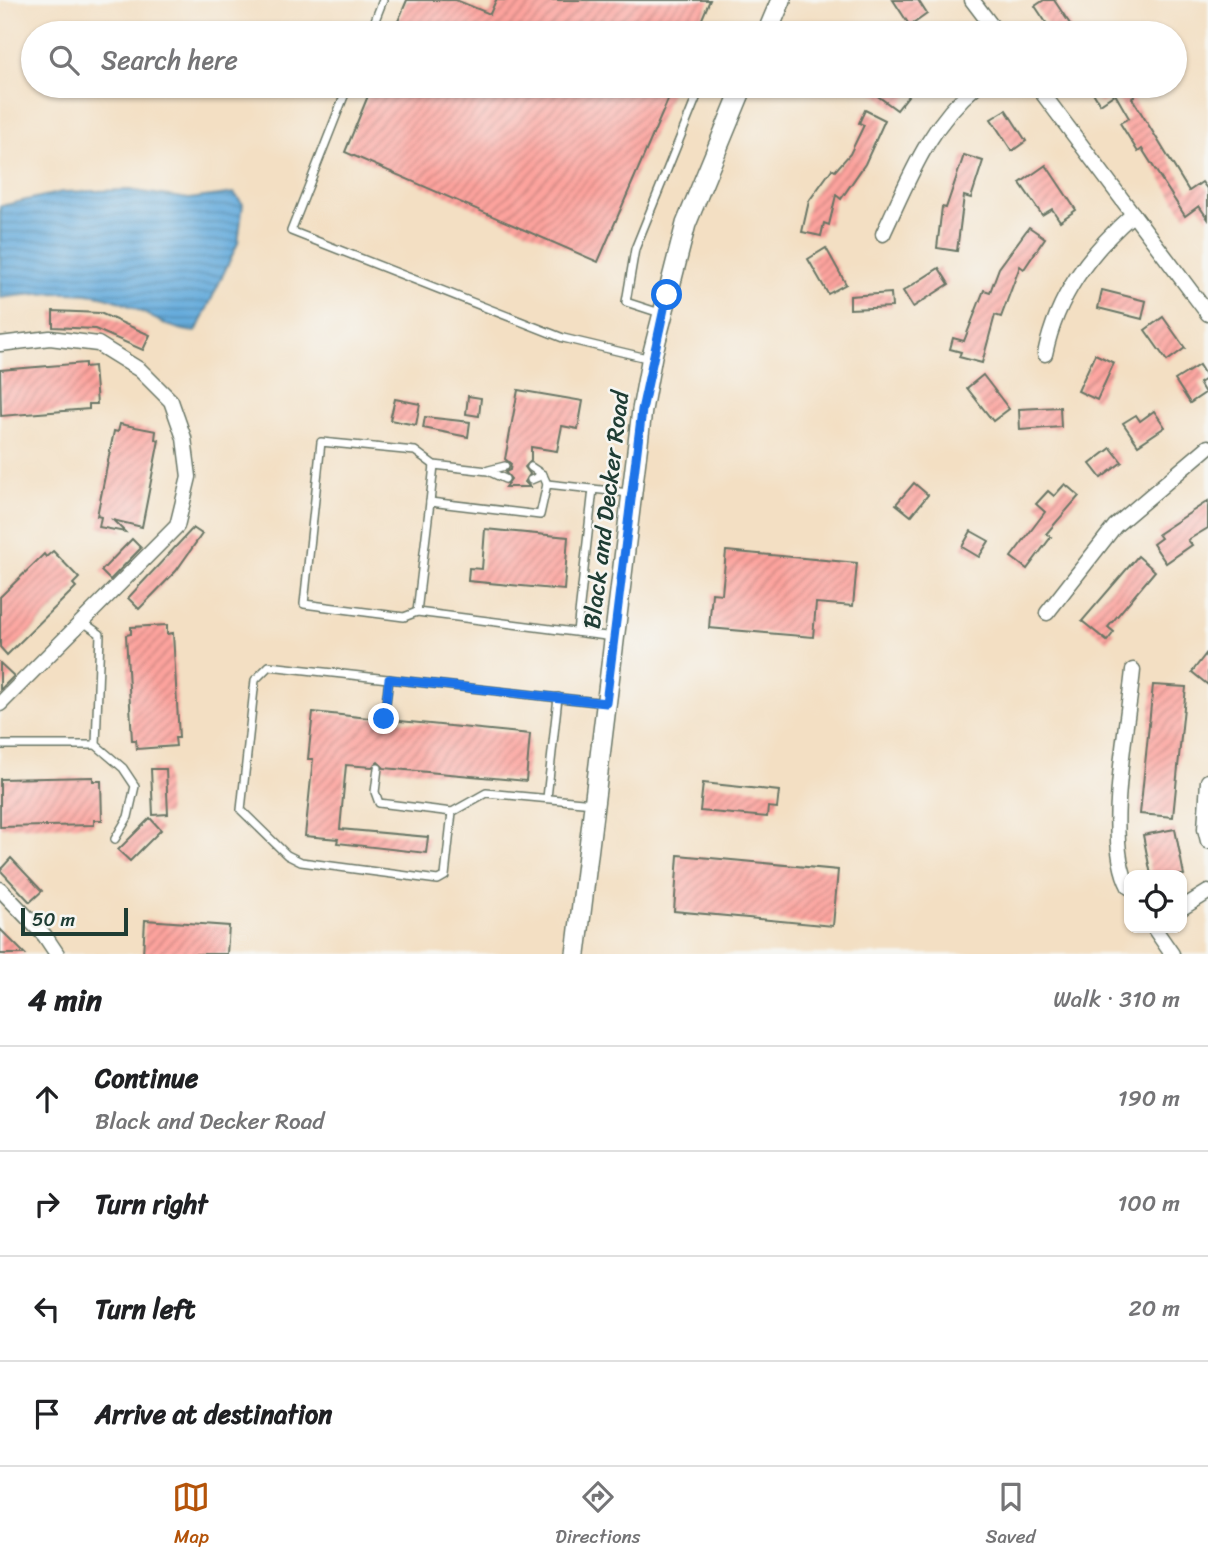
<!DOCTYPE html>
<html lang="en">
<head>
<meta charset="utf-8">
<style>
  body { margin:0; font-family:Sriracha,sans-serif; background:#f6f6f6; color:#202124 }
  .controls { position:absolute; right:21px; bottom:21px; display:grid; overflow:hidden; border-radius:14px; box-shadow:0 2px 5px #0004 }
  .controls button { width:63px; height:63px; display:grid; place-items:center; padding:0; border:0; border-bottom:2px solid #e0e0e0; background:#fff; color:#202124; font:35px sans-serif }
  .scale { position:absolute; left:21px; bottom:18px; width:107px; box-sizing:border-box; padding-left:7px; border:4px solid #1f3d34; border-top:0; font-size:19px; line-height:24px; white-space:nowrap; color:#1f3d34; -webkit-text-stroke:5px #f6f6f2; paint-order:stroke }
  .stop { position:absolute; width:21px; height:21px; margin:-16px; border:5px solid #1a73e8; border-radius:50%; background:#fff }
  .stop.end { background:#1a73e8; border-color:#fff; box-shadow:0 2px 7px #0008 }
  .list { margin:0; padding:0; list-style:none }
  h2 { display:flex; justify-content:space-between; align-items:center; height:91px; margin:0; padding:0 28px; font-size:30px }
  h2 small { font-size:23px; font-weight:400; color:#757577 }
  .list li { display:grid; grid-template-columns:46px 1fr auto; gap:21px; align-items:center; box-sizing:border-box; height:105px; padding:0 28px; border-top:2px solid #e0e0e0 }
  .list b { display:block; font-size:26px; white-space:nowrap }
  .list p { margin:0; font-size:23px; white-space:nowrap; color:#757577 }
  .list em { font-size:23px; font-style:normal; color:#757577 }
  .icon { flex:none; width:38px; height:38px; fill:none; stroke:currentColor; stroke-width:2; stroke-linecap:round; stroke-linejoin:round }
  .map { position:relative; flex:none; width:1208px; height:954px; overflow:hidden }
  .search { position:absolute; background:#fff; box-shadow:0 2px 5px #0004; left:21px; right:21px; top:21px; height:77px; display:flex; align-items:center; gap:18px; box-sizing:border-box; padding:0 24px; border-radius:38px; color:#757577; font-size:26px }
  .sheet { height:511px; background:#fff }
  nav { display:flex; justify-content:space-around; align-items:center; box-sizing:border-box; height:98px; border-top:2px solid #e0e0e0; background:#fff; font-size:19px; color:#757577 }
  nav a { display:grid; justify-items:center; gap:4px }
  nav .on { color:#b45309 }
  .map>svg:first-child { display:block }
  .water { fill:url(#water-rules); stroke:#427488; stroke-width:2 }
  .building { fill:url(#building-hatch) }
  .lines { fill:none; stroke-linecap:round; stroke-linejoin:round }
  .service-casing { stroke:#697666; stroke-width:10 }
  .minor-casing { stroke:#697666; stroke-width:17 }
  .secondary-casing { stroke:#697666; stroke-width:22 }
  .service { stroke:#fff; stroke-width:7 }
  .minor { stroke:#fff; stroke-width:14 }
  .secondary { stroke:#fff; stroke-width:19 }
  .route { stroke:#1a73e8; stroke-width:9 }
  .labels { text-anchor:middle; stroke-width:5; stroke-linejoin:round; paint-order:stroke }
  .street-label { font-size:24px; fill:#1f3d34; stroke:#f6f6f2 }
</style>
</head>
<body>
<div class="map">
<svg width="1208" height="954" viewBox="0 0 1208 954">
  <defs>
    <pattern id="water-rules" width="6" height="5" patternUnits="userSpaceOnUse" patternTransform="scale(1.75)"><rect width="6" height="5" fill="#66acdc"/><path d="M0 2.5h6" fill="none" stroke="#538db3"/></pattern>
    <pattern id="building-hatch" width="6" height="6" patternUnits="userSpaceOnUse" patternTransform="scale(1.75)"><rect width="6" height="6" fill="#fda39d"/><path d="M-1 1l2-2M0 6l6-6M5 7l2-2" fill="none" stroke="#cc8681"/></pattern>
  </defs>
  <rect width="100%" height="100%" fill="#f6f6f2"/>
  <filter id="ink" filterUnits="userSpaceOnUse"><feTurbulence type="fractalNoise" baseFrequency=".0143" numOctaves="2"/><feDisplacementMap in="SourceGraphic" scale="14" xChannelSelector="R" yChannelSelector="G"/><feConvolveMatrix kernelMatrix="1 2 1 2 8 2 1 2 1" color-interpolation-filters="sRGB"/></filter>
  <filter id="wash" filterUnits="userSpaceOnUse"><feTurbulence type="fractalNoise" baseFrequency=".00686" numOctaves="4" result="noise"/><feDisplacementMap in="SourceGraphic" scale="28" xChannelSelector="R" yChannelSelector="G"/><feGaussianBlur stdDeviation="1.57" result="paint"/><feColorMatrix in="noise" values="0 0 0 0 0 0 0 0 0 0 0 0 0 0 0 0 0 1.4 0 .05"/><feComposite in="paint" operator="in"/></filter>
  <g filter="url(#wash)">
    <rect width="100%" height="100%" fill="#f3dfc3"/>
    <path class="water" d="M129,190L189,199L234,193L243,204L238,243L196,332C162,330 137,304 105,297C75,290 30,294 0,298V206L62,192Z"/>
    <g id="blocks">
      <g class="building">
        <polygon points="407,0 456,0 490,14 496,0 710,0 696,33 393,33"/>
        <polygon points="893,0 918,0 927,14 910,26"/>
        <polygon points="1044,0 1054,0 1072,27 1063,33 1053,33 1035,6"/>
        <polygon points="372,86 674,86 598,262 345,152"/>
        <polygon points="864,86 894,86 908,96 897,110"/>
        <polygon points="1089,86 1130,86 1135,96 1132,98 1189,191 1202,182 1208,190 1208,219 1199,206 1185,216 1142,149 1138,152 1120,123 1129,118 1115,94 1100,104"/>
        <polygon points="865,110 885,120 865,164 841,199 836,195 829,225 824,223 821,236 802,232 809,201 832,169 835,171 850,154 864,125 859,123"/>
        <polygon points="1006,110 1026,141 1012,151 991,119"/>
        <polygon points="964,155 983,161 971,198 964,196 957,251 937,248 942,207 946,208"/>
        <polygon points="1046,165 1076,210 1060,221 1052,209 1042,215 1020,183"/>
        <polygon points="1029,227 1045,238 1024,269 1020,266 1001,317 995,315 982,363 959,357 961,352 950,349 953,338 964,341 984,290 990,292 999,268"/>
        <polygon points="826,248 846,284 828,294 808,259"/>
        <polygon points="939,268 949,284 913,307 903,291"/>
        <polygon points="1102,290 1146,301 1142,319 1098,308"/>
        <polygon points="891,293 892,307 850,309 850,296"/>
        <polygon points="53,311 100,313 150,335 143,350 95,329 53,327"/>
        <polygon points="1163,317 1185,348 1167,361 1145,330"/>
        <polygon points="1095,354 1114,363 1097,400 1078,391"/>
        <polygon points="85,363 85,367 94,366 97,404 89,404 89,409 1,416 0,370"/>
        <polygon points="1199,365 1207,378 1199,383 1205,393 1190,403 1175,380"/>
        <polygon points="983,375 1009,409 993,421 967,388"/>
        <polygon points="518,390 583,401 578,429 562,426 557,451 531,447 531,461 525,467 530,474 525,482 530,487 505,487 511,479 505,472 510,470 511,464 505,459"/>
        <polygon points="468,396 481,398 479,416 466,414"/>
        <polygon points="395,399 420,404 416,425 390,420"/>
        <polygon points="1060,407 1061,427 1020,430 1019,409"/>
        <polygon points="1154,411 1165,427 1138,445 1123,423 1136,415 1140,421"/>
        <polygon points="425,417 470,422 468,437 423,428"/>
        <polygon points="120,424 156,431 155,439 159,440 142,527 113,520 125,532 99,527 101,517 97,516 114,431 118,432"/>
        <polygon points="1111,448 1122,462 1101,478 1090,464"/>
        <polygon points="914,483 928,495 911,516 896,504"/>
        <polygon points="1065,484 1079,496 1046,534 1051,537 1027,569 1011,557 1045,512 1036,504 1048,491 1054,496"/>
        <polygon points="1208,501 1208,528 1188,540 1192,545 1166,563 1153,544 1161,538 1158,534"/>
        <polygon points="193,528 202,534 176,571 139,609 128,598"/>
        <polygon points="485,529 568,537 564,590 468,581 469,568 482,569"/>
        <polygon points="971,531 989,541 979,557 962,547"/>
        <polygon points="132,539 141,548 110,580 101,571"/>
        <polygon points="53,551 79,578 73,584 76,587 7,655 0,647 0,597 44,554 46,557"/>
        <polygon points="726,551 857,563 853,606 816,603 813,637 709,628 712,593 722,594"/>
        <polygon points="1138,556 1155,571 1108,627 1114,632 1107,641 1082,621"/>
        <polygon points="167,625 167,634 173,633 179,738 175,738 176,746 137,749 136,740 132,740 126,635 131,634 131,627"/>
        <polygon points="1208,651 1208,685 1192,672"/>
        <polygon points="0,663 14,676 0,690"/>
        <polygon points="1153,685 1186,687 1173,817 1140,814"/>
        <polygon points="313,712 378,719 384,725 390,720 530,734 526,781 384,768 378,762 372,767 346,765 340,829 428,837 426,853 337,843 338,839 305,836 313,759 308,759"/>
        <polygon points="151,769 166,769 168,814 153,815"/>
        <polygon points="93,777 93,781 101,781 102,820 94,820 94,825 0,827 0,779"/>
        <polygon points="703,783 779,791 777,808 768,807 767,817 700,811"/>
        <polygon points="150,818 161,830 130,861 118,850"/>
        <polygon points="1175,829 1184,875 1151,875 1143,835"/>
        <polygon points="678,855 838,870 833,926 674,911"/>
        <polygon points="11,858 42,891 30,902 0,870"/>
        <polygon points="145,920 229,926 227,954 143,954"/>
        <polygon points="0,929 25,954 0,954"/>
      </g>
    </g>
  </g>
  <g filter="url(#ink)">
    <use href="#blocks" fill-opacity="0" stroke="#697666" stroke-width="2"/>
    <g class="lines">
      <g class="service-casing">
        <g id="service">
          <polyline points="370,33 383,0"/>
          <polyline points="348,86 291,231 563,338 651,359"/>
          <polyline points="660,313 626,302 635,249 701,86"/>
          <polyline points="531,467 543,475"/>
          <polyline points="489,470 505,466"/>
          <polyline points="531,480 543,475 547,484"/>
          <polyline points="430,502 434,465"/>
          <polyline points="417,612 404,617 304,604 321,442 415,451 434,465 488,471 505,479"/>
          <polyline points="577,632 593,489"/>
          <polyline points="614,637 417,612 430,502 540,515 547,484 629,493"/>
          <polyline points="384,719 389,679"/>
          <polyline points="0,745 96,745 100,634 83,622"/>
          <polyline points="96,745 123,768 135,786 128,817 115,839"/>
          <polyline points="378,768 375,792 379,803 452,812"/>
          <polyline points="547,798 558,697"/>
          <polyline points="593,803 486,793 452,812 445,876 438,880 301,862 287,855 241,810 255,680 269,666 606,703"/>
        </g>
      </g>
      <g class="minor-casing">
        <g id="minor">
          <polyline points="972,0 997,33"/>
          <polyline points="1037,86 1208,314"/>
          <path d="M883,234C909,179 928,126 976,86"/>
          <polyline points="0,344 50,338 98,344 140,370 171,401 184,438 189,477 177,526 0,704"/>
          <path d="M1045,354C1057,296 1089,253 1133,214"/>
          <polyline points="1047,613 1115,526 1208,447"/>
          <polyline points="1208,781 1205,829 1208,841"/>
          <path d="M1129,887C1103,840 1128,724 1133,670"/>
          <polyline points="0,889 45,936 57,954"/>
          <polyline points="1182,908 1208,892"/>
          <polyline points="1154,928 1172,954"/>
        </g>
      </g>
      <g class="secondary-casing">
        <g id="secondary">
          <polyline points="767,33 781,0"/>
          <polyline points="576,954 642,410 652,356 686,224 743,86"/>
        </g>
      </g>
      <use href="#service" class="service"/>
      <use href="#minor" class="minor"/>
      <use href="#secondary" class="secondary"/>
    </g>
  </g>
  <g class="lines" filter="url(#ink)">
    <polyline class="route" points="384,719 389,679 606,703 642,410 667,295"/>
  </g>
  <g class="labels">
    <g class="street-label">
      <text transform="translate(606 510) rotate(-83)" y="8">Black and Decker Road</text>
    </g>
  </g>
</svg>
<div class="controls">
<button><svg class="icon" aria-label="locate" viewBox="0 0 24 24"><circle cx="12" cy="12" r="6"/><path d="M12 2v4M12 18v4M2 12h4M18 12h4"/></svg></button>
</div>
<div class="scale">50 m</div>
<div class="stop" style="left:667px;top:295px"></div>
<div class="stop end" style="left:384px;top:719px"></div>
<div class="search"><svg class="icon" aria-label="search" viewBox="0 0 24 24"><circle cx="10" cy="10" r="6"/><path d="M15 15l6 6"/></svg>Search here</div>
</div>
<section class="sheet">
<h2>4 min<small>Walk · 310 m</small></h2>
<ul class="list">
<li><svg class="icon" aria-label="ahead" viewBox="0 0 24 24"><path d="M12 20V5M6 11l6-6 6 6"/></svg><div><b>Continue</b><p>Black and Decker Road</p></div><em>190 m</em></li>
<li><svg class="icon" aria-label="right" viewBox="0 0 24 24"><path d="M7 20v-9h11M14 6l5 5-5 5"/></svg><div><b>Turn right</b></div><em>100 m</em></li>
<li><svg class="icon" aria-label="left" viewBox="0 0 24 24"><path d="M17 20v-9H6M10 6l-5 5 5 5"/></svg><div><b>Turn left</b></div><em>20 m</em></li>
<li><svg class="icon" aria-label="arrive" viewBox="0 0 24 24"><path d="M6 21V4h12l-3 4 3 4H6"/></svg><div><b>Arrive at destination</b></div></li>
</ul>
</section>
<nav>
<a class="on"><svg class="icon" aria-label="map" viewBox="0 0 24 24"><path d="M3 6l6-2 6 2 6-2v14l-6 2-6-2-6 2zM9 4v14M15 6v14"/></svg>Map</a>
<a><svg class="icon" aria-label="directions" viewBox="0 0 24 24"><path d="M12 3l9 9-9 9-9-9zM9 14v-3h6M13 9l2 2-2 2"/></svg>Directions</a>
<a><svg class="icon" aria-label="saved" viewBox="0 0 24 24"><path d="M7 4h10v16l-5-4-5 4z"/></svg>Saved</a>
</nav>
</body>
</html>
